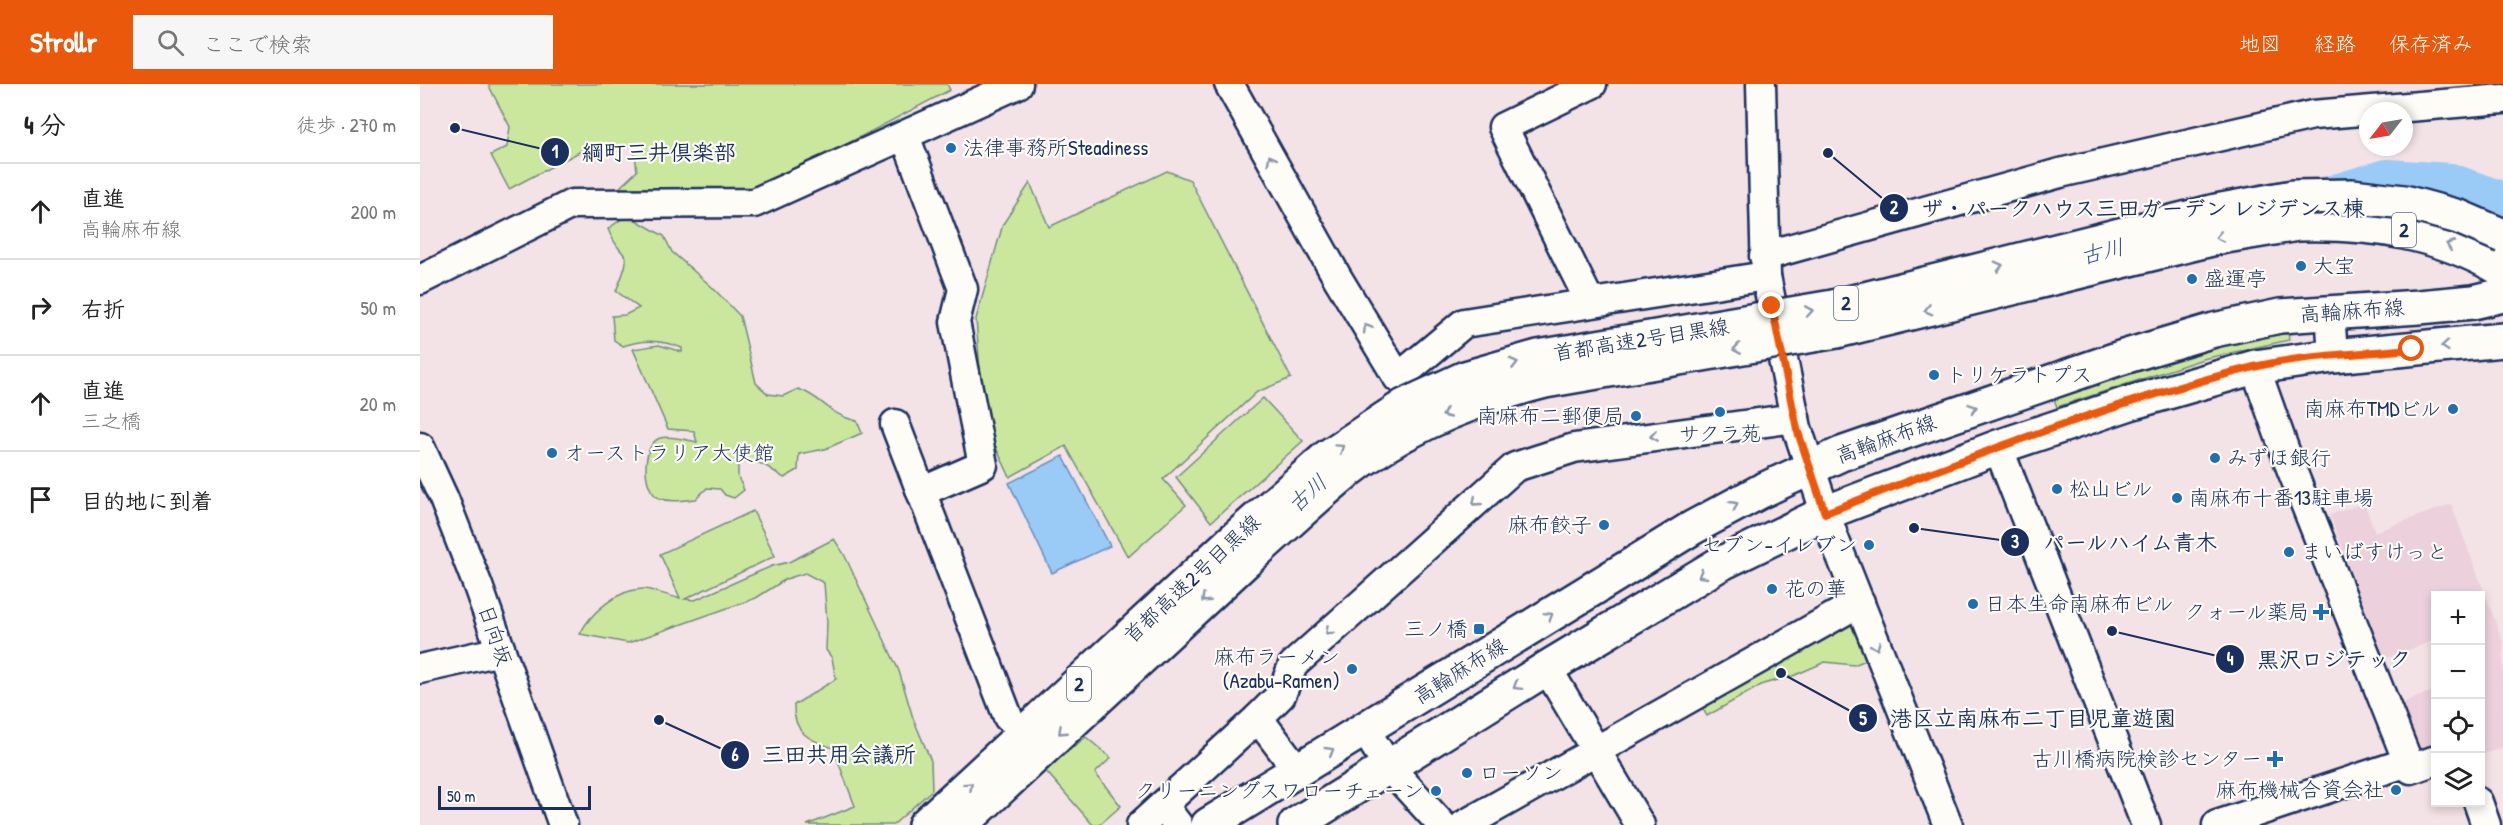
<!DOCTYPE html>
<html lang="ja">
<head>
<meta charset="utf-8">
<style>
  body { margin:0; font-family:"Patrick Hand","Klee One",sans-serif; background:#f6f6f6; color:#222 }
  .controls { position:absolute; right:18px; bottom:18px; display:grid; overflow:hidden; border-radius:0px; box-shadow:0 3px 9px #0003 }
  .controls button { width:54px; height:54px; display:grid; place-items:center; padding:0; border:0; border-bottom:2px solid #e0e0e0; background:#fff; color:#222; font:30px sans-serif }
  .compass { position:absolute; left:1939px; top:18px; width:54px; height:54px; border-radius:50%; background:#fff; box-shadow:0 3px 9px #0003; rotate:239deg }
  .scale { position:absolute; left:18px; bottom:15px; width:153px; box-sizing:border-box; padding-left:6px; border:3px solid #1b2f5e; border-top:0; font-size:16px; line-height:21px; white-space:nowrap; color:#1b2f5e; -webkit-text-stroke:4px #fdfcf7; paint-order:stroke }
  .stop { position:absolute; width:18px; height:18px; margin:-14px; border:4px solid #ea580c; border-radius:50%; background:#fff }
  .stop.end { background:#ea580c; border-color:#fff; box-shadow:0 2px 6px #0008 }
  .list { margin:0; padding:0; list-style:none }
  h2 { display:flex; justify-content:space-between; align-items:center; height:78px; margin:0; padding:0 24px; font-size:26px }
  h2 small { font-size:20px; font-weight:400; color:#767676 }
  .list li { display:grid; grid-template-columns:39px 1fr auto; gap:18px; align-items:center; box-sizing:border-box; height:96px; padding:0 24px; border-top:2px solid #e0e0e0 }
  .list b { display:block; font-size:22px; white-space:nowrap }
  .list p { margin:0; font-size:20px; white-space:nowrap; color:#767676 }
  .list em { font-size:20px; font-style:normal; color:#767676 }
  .icon { flex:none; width:33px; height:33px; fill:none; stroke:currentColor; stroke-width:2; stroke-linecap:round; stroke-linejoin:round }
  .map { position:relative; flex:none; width:2083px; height:741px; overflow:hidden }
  header { display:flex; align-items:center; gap:36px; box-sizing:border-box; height:84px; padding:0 30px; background:#ea580c; color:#fff }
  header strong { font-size:28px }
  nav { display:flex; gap:33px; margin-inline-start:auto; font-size:21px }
  .search { width:420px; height:54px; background:#f6f6f6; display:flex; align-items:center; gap:15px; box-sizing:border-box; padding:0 21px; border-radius:0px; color:#767676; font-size:22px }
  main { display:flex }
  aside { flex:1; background:#fff }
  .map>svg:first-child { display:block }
  .built { fill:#ecd0db }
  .green { fill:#cbe79e; stroke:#738b7e; stroke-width:1.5 }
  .water { fill:#99cbf6; stroke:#678db9; stroke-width:1.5 }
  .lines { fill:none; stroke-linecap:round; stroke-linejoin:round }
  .river { stroke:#99cbf6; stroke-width:38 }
  .minor-casing { stroke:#1b2f5e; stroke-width:33 }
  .major-casing { stroke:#1b2f5e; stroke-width:38 }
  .highway-casing { stroke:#1b2f5e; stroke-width:38 }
  .minor { stroke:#fdfcf7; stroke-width:28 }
  .major { stroke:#fdfcf7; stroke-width:33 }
  .highway { stroke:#fdfcf7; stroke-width:33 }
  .highway-bridge-casing { stroke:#1b2f5e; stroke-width:38; stroke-linecap:butt }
  .highway-bridge { stroke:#fdfcf7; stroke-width:33 }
  .oneway { stroke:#8c96aa }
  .route { stroke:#ea580c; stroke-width:8 }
  .poi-dot { fill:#1f6fb2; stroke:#fdfcf7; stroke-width:2 }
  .labels { text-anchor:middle; stroke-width:4.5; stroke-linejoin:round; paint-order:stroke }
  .shield { fill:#fdfcf7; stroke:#5f6c8c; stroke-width:1.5 }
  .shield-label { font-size:20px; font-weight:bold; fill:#1b2f5e }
  .poi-label { font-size:21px; fill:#1b2f5e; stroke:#fdfcf7; text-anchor:start }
  .street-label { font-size:21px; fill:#1b2f5e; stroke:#fdfcf7 }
  .water-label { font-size:22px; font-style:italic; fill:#3a5684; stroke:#fdfcf7 }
  .leader { fill:none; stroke:#1b2f5e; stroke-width:2 }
  .callout-dot { fill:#1b2f5e; stroke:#fdfcf7; stroke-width:2 }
  .mark-label { font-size:18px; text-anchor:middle; font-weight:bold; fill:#fff }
  .callout-label { font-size:22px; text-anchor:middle; font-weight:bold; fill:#1b2f5e; stroke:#fdfcf7; stroke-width:4.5; stroke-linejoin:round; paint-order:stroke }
</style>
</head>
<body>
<header>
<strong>Strollr</strong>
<div class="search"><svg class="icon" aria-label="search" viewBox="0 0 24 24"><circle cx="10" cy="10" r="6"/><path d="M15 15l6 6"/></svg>ここで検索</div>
<nav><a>地図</a><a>経路</a><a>保存済み</a></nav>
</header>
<main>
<aside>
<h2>4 分<small>徒歩 · 270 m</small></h2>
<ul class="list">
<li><svg class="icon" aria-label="ahead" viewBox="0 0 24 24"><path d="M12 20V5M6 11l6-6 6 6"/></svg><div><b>直進</b><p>高輪麻布線</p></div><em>200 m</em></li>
<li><svg class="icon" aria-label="right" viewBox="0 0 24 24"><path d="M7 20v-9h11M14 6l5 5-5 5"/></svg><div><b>右折</b></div><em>50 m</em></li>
<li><svg class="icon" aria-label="ahead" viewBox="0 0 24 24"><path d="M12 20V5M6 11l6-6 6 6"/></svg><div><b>直進</b><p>三之橋</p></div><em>20 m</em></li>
<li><svg class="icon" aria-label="arrive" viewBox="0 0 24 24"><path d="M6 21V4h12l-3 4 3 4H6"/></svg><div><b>目的地に到着</b></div></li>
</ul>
</aside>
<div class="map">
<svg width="2083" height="741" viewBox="0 0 2083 741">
  <rect width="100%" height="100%" fill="#f3e2e6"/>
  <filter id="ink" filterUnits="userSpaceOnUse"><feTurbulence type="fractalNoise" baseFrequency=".0167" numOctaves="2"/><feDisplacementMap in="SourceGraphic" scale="12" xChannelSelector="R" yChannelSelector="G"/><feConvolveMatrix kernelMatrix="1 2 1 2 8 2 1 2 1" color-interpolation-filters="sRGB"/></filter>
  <g filter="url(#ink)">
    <g class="built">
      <polygon points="1944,419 1955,448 2031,420 2083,558 2083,663 2061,671 2060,512 2016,512 2015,556 1964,575 1910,431"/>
      <polygon points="2015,606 2015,668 2000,674 1980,620"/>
    </g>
    <g class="green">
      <polygon points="68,0 527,0 530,6 337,107 197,106 217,87 214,61 163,66 89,105 71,71 87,63 90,43"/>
      <polygon points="747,87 770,96 871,294 837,308 743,395 766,421 708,473 646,362 590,393 564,338 556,235 583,140 610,99 629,143"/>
      <path d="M207,131L244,152L252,168L292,203L320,232L336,299L348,310L363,312L378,305C403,313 408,331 437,337L442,349L405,365L379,370L378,386L364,394C348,383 337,373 318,379V393L324,406L314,414L305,411L300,405L287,404L276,415C264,416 251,419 239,414C221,405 222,360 240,354C249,351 268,356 277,358L274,347L248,345L213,265L239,261L262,268V264C243,256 223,255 203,262L194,256L192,232L205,231L219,224L196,207C216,160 202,181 188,145Z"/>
      <polygon points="1868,247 1869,256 1783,275 1637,323 1634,315 1781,267"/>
      <polygon points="843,314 883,357 791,438 756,393"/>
      <path d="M333,427L355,472L265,515L275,516L352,482L369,478L414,455L424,470L479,587L493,634L511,677L512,706L473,741H387L435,722L413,664C389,656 373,649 374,621L416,595L412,574L406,566L407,538L404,499L385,489L366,495L336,514L208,559L160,550C170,529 198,505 223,505C232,505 249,513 260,514L240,470Z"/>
      <polygon points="1428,540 1432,541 1446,576 1434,581 1405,578 1373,592 1343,600 1287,632 1282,623"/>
      <polygon points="666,653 691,674 675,689 701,722 679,741 673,741 625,686"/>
    </g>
    <polygon class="water" points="643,372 690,462 632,489 589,399"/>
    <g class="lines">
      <polyline class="river" points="1905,112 1967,94 2030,98 2083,117"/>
      <g class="minor-casing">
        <g id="minor">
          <polyline points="809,0 917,193 978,294 1044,239 1346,192"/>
          <polyline points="1341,0 1346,192 1377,344 1415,457 1528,741"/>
          <polyline points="485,52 543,205 535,238 563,381 501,408"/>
          <polyline points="1344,172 1640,89 1893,31 2083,15"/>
          <polyline points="0,196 152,120 334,119 598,0"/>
          <polyline points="1170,218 1083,43 1172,0"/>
          <polyline points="1910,227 1913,272"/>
          <polyline points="1835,283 1871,384 1988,678"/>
          <polyline points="475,340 588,633"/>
          <polyline points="0,363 24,415 58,502 143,741"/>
          <polyline points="1578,363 1726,741"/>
          <polyline points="1127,584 1220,741"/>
          <polyline points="0,585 81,567"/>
          <polyline points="838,634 861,611 873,581 1095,383 1154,364 1375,334"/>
          <polyline points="945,646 968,682 1022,741"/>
          <polyline points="2058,718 2066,741"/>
          <polyline points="743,721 838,634 878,687"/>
          <polyline points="721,741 743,721 758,741"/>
          <polyline points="1044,741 1440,518"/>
          <polyline points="1797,741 1988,678 1991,685 2016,676"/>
        </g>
      </g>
      <g class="major-casing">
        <g id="major">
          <polyline points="788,741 1272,444 1341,407 1421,370 1700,274 1794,246 1860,232 1999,223 2053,218 2083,211"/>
          <polyline points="875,741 1127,584 1298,481 1405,429 1578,363 1710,319 1835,283 1913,272 2083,256"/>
        </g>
      </g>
      <g class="highway-casing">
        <g id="highway">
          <path d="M1878,140C1951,138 2019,148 2083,186"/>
          <polyline points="505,741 812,457"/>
          <polyline points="541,741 828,475"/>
        </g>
      </g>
      <use href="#minor" class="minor"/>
      <use href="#major" class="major"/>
      <use href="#highway" class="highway"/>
      <g class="highway-bridge-casing">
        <g id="highway-bridge">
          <polyline points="812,457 907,373 984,322 1045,294 1118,273 1413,223 1796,127 1873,113 1932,112 1984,118 2039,133 2083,152"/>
          <path d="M828,475C860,447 891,417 924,390C983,343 1053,315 1125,297L1417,247L1800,153L1878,140"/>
        </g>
      </g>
      <use href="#highway-bridge" class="highway-bridge"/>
    </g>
    <defs><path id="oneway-chevron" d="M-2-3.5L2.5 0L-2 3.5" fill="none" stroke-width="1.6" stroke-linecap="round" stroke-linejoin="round" transform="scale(1.5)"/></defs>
    <g class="oneway">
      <use href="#oneway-chevron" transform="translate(851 75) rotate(-119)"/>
      <use href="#oneway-chevron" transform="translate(1799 153) rotate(168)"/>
      <use href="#oneway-chevron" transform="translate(2030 161) rotate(-158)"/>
      <use href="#oneway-chevron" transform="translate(1579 182) rotate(-14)"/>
      <use href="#oneway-chevron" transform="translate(1508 226) rotate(166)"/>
      <use href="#oneway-chevron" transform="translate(1389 227) rotate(-10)"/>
      <use href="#oneway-chevron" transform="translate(947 244) rotate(-121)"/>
      <use href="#oneway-chevron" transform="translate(2025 262) rotate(175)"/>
      <use href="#oneway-chevron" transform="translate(1317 265) rotate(171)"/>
      <use href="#oneway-chevron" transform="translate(1094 279) rotate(-14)"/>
      <use href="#oneway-chevron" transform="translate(1553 324) rotate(-19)"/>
      <use href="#oneway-chevron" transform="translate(1026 330) rotate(156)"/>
      <use href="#oneway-chevron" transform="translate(1234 352) rotate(171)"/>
      <use href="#oneway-chevron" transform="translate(920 364) rotate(-35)"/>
      <use href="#oneway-chevron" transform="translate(1056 418) rotate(139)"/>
      <use href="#oneway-chevron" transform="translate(1314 421) rotate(-28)"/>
      <use href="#oneway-chevron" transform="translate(1282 491) rotate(149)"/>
      <use href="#oneway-chevron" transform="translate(785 515) rotate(137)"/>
      <use href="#oneway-chevron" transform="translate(1129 532) rotate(-32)"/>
      <use href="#oneway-chevron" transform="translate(909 547) rotate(137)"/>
      <use href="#oneway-chevron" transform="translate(1456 562) rotate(69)"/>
      <use href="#oneway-chevron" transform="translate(1097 602) rotate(148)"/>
      <use href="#oneway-chevron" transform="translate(642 647) rotate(137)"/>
      <use href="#oneway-chevron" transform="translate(910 667) rotate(-31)"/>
      <use href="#oneway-chevron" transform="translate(549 702) rotate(-42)"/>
    </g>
  </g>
  <g class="lines" filter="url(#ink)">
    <path class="route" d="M1352,222L1377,345L1405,429C1546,375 1688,319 1834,283C1885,271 1940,270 1992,265"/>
  </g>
  <g class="poi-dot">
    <circle cx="531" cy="64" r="6"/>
    <circle cx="1881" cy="182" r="6"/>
    <circle cx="1772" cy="195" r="6"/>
    <circle cx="1514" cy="291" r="6"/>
    <circle cx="2033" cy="325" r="6"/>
    <circle cx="1300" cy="328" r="6"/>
    <circle cx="1216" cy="332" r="6"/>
    <circle cx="132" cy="369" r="6"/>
    <circle cx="1795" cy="374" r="6"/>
    <circle cx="1637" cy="405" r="6"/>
    <circle cx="1757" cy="414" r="6"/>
    <circle cx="1184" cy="441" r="6"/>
    <circle cx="1449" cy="461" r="6"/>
    <circle cx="1869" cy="468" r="6"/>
    <circle cx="1352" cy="505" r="6"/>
    <circle cx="1553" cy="520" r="6"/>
    <path d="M1898 519h6v6h6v6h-6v6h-6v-6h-6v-6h6z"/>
    <rect x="1053" y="539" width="12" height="12" rx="3"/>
    <circle cx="932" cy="585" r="6"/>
    <path d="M1852 666h6v6h6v6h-6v6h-6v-6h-6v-6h6z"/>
    <circle cx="1047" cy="689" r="6"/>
    <circle cx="1976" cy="706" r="6"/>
    <circle cx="1016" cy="707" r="6"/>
  </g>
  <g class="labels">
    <g class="shield">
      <rect x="1972" y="129" width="24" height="34" rx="4.5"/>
      <rect x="1414" y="202" width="24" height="34" rx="4.5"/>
      <rect x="647" y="583" width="24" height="34" rx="4.5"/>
    </g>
    <g class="shield-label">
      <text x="1984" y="153">2</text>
      <text x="1426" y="226">2</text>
      <text x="659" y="607">2</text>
    </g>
    <g class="poi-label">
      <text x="543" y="71">法律事務所Steadiness</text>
      <text x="1893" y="189">大宝</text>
      <text x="1784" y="202">盛運亭</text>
      <text x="1526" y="298">トリケラトプス</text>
      <text x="2021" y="332" text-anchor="end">南麻布TMDビル</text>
      <text x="1204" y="339" text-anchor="end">南麻布二郵便局</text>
      <text x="1300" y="357" text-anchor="middle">サクラ苑</text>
      <text x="144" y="376">オーストラリア大使館</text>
      <text x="1807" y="381">みずほ銀行</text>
      <text x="1649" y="412">松山ビル</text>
      <text x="1769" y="421">南麻布十番13駐車場</text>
      <text x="1172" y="448" text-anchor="end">麻布餃子</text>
      <text x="1437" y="468" text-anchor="end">セブン-イレブン</text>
      <text x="1881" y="475">まいばすけっと</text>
      <text x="1364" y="512">花の華</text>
      <text x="1565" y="527">日本生命南麻布ビル</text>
      <text x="1889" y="535" text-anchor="end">クォール薬局</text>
      <text x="1047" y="552" text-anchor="end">三ノ橋</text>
      <text x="920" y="580" text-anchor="end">麻布ラーメン<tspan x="920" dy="24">(Azabu-Ramen)</tspan></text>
      <text x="1842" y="682" text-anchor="end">古川橋病院検診センター</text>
      <text x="1059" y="696">ローソン</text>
      <text x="1964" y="713" text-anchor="end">麻布機械合資会社</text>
      <text x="1004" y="714" text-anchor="end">クリーニングスワローチェーン</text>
    </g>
    <g class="street-label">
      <text transform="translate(1932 227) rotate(-4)" y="7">高輪麻布線</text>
      <text transform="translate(1221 256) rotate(-9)" y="7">首都高速2号目黒線</text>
      <text transform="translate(1466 355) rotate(-20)" y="7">高輪麻布線</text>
      <text transform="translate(772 495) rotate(-43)" y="7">首都高速2号目黒線</text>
      <text transform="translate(75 551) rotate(71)" y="7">日向坂</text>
      <text transform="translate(1040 587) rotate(-32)" y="7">高輪麻布線</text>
    </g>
    <g class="water-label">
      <text transform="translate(1682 167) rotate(-14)" y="8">古川</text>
      <text transform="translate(887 409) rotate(-42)" y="8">古川</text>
    </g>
  </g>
  <path class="leader" d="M35 44L135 68M1408 69L1474 124M1494 444L1595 458M1692 547L1810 575M1361 589L1443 634M239 636L315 671"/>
  <g class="callout-dot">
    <circle cx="35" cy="44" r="6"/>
    <circle cx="1408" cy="69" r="6"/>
    <circle cx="1494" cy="444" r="6"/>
    <circle cx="1692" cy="547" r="6"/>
    <circle cx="1361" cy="589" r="6"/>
    <circle cx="239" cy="636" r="6"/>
    <circle cx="135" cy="68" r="15"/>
    <circle cx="1474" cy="124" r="15"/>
    <circle cx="1595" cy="458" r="15"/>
    <circle cx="1810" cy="575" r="15"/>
    <circle cx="1443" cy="634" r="15"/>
    <circle cx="315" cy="671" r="15"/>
  </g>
  <g class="mark-label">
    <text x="135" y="74">1</text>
    <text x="1474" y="130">2</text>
    <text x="1595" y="464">3</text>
    <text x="1810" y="581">4</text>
    <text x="1443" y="641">5</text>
    <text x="315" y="677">6</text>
  </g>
  <g class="callout-label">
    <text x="239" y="76">綱町三井倶楽部</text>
    <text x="1723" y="132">ザ・パークハウス三田ガーデン レジデンス棟</text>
    <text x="1710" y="466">パールハイム青木</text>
    <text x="1914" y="583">黒沢ロジテック</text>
    <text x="1613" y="642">港区立南麻布二丁目児童遊園</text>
    <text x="419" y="678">三田共用会議所</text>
  </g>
</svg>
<div class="controls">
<button>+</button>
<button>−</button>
<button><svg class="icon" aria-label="locate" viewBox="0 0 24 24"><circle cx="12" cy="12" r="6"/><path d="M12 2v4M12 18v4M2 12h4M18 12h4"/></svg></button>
<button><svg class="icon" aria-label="layers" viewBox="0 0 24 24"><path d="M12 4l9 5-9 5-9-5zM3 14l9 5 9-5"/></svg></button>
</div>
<svg class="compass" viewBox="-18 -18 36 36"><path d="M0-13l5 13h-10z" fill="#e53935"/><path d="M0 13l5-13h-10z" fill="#767676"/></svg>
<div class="scale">50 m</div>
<div class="stop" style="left:1992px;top:265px"></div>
<div class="stop end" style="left:1352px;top:222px"></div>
</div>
</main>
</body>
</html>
